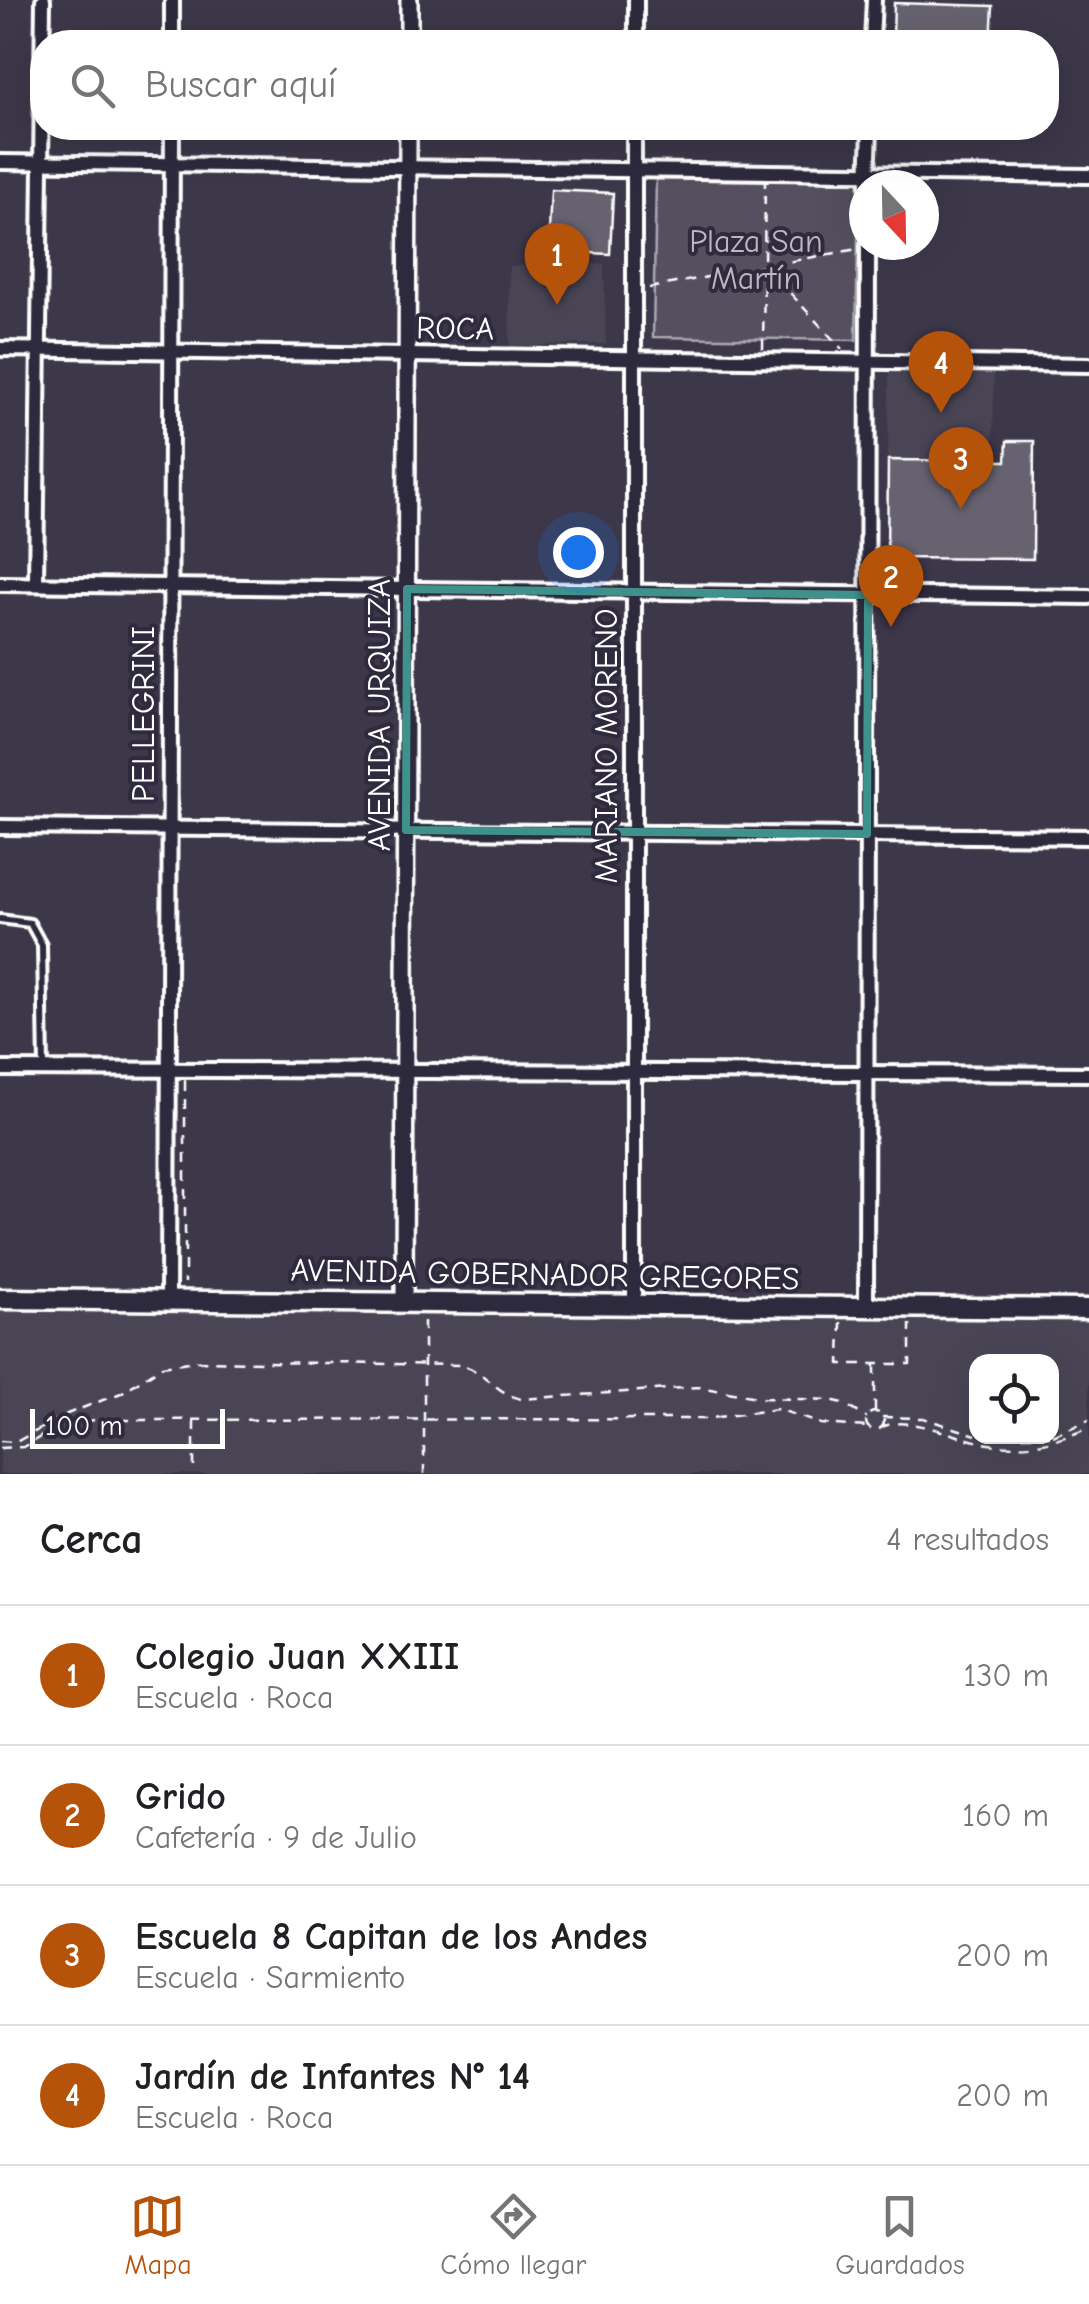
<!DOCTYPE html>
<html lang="es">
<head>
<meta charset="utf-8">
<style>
  body { margin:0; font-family:"Comic Neue",sans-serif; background:#f6f6f6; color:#202124 }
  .controls { position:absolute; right:30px; bottom:30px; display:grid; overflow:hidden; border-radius:20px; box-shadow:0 10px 40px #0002 }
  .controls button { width:90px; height:90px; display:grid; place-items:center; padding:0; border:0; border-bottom:2px solid #e0e0e0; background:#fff; color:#202124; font:50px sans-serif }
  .compass { position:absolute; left:849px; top:170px; width:90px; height:90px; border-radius:50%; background:#fff; box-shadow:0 10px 40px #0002; rotate:158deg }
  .scale { position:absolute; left:30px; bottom:25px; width:195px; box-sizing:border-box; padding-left:10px; border:5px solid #fff; border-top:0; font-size:28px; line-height:35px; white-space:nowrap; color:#fff; -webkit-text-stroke:8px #2f2a3d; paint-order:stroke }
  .you { position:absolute; left:578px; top:552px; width:35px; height:35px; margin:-25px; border:8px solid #fff; border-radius:50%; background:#1a73e8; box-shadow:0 0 0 15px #1a73e833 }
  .badge { display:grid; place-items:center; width:65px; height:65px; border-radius:50%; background:#b45309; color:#fff; font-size:32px; font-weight:700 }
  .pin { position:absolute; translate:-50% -82px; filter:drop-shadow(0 2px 5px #0008) }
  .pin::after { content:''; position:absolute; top:52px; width:35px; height:30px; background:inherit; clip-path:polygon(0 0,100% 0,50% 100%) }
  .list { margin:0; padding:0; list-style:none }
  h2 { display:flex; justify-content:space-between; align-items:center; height:130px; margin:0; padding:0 40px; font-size:42px }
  h2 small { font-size:32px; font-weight:400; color:#757577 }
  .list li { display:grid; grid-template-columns:65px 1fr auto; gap:30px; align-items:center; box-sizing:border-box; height:140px; padding:0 40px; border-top:2px solid #e0e0e0 }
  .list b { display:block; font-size:38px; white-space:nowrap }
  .list p { margin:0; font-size:32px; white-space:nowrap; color:#757577 }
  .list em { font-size:32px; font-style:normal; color:#757577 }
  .icon { flex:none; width:55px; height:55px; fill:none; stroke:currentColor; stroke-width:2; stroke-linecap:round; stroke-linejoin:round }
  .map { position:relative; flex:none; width:1089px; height:1474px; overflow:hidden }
  .search { position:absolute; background:#fff; box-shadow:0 10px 40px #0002; left:30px; right:30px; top:30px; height:110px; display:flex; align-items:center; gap:25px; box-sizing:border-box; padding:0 35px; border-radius:40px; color:#757577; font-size:38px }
  .sheet { height:690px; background:#fff }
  nav { display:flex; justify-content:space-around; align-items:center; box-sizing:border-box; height:140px; border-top:2px solid #e0e0e0; background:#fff; font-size:28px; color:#757577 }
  nav a { display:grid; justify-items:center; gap:5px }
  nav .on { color:#b45309 }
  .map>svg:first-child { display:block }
  .built { fill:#494455; fill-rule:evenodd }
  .green { fill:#555060; stroke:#aaa8b0; stroke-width:2.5 }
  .building { fill:#666270; stroke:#fff; stroke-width:2.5 }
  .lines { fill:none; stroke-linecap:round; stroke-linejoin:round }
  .service-casing { stroke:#fff; stroke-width:14 }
  .minor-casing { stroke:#fff; stroke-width:20 }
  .tertiary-casing { stroke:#fff; stroke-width:22 }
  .secondary-casing { stroke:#fff; stroke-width:25 }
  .path { stroke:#fff; stroke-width:2.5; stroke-dasharray:10 8; stroke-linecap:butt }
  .service { stroke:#2f2a3d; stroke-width:6 }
  .minor { stroke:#2f2a3d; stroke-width:12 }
  .tertiary { stroke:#2f2a3d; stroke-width:15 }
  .secondary { stroke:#2f2a3d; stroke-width:18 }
  .marked { fill:none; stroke:#3f918b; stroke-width:8; stroke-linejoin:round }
  .labels { text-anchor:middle; stroke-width:8; stroke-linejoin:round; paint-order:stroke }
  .park-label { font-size:32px; fill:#bbb9bf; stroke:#2f2a3d }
  .street-label { font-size:32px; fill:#fff; stroke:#2f2a3d }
</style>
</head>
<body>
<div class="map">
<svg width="1089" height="1474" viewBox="0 0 1089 1474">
  <rect width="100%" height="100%" fill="#3c3749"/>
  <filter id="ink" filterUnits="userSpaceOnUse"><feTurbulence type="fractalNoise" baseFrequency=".01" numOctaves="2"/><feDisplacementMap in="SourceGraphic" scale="20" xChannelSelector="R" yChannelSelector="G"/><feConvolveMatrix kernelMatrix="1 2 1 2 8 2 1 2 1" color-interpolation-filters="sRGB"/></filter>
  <g filter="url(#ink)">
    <g class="built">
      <polygon points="604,264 606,344 510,346 509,266"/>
      <polygon points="889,364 994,366 993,461 888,460"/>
      <path d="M0,1299L1089,1309V1474H0ZM976,1362H1052V1436H976Z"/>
    </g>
    <polygon class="green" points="656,178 859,182 856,340 653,337"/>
    <g class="building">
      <polygon points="894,3 993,6 991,41 893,38"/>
      <polygon points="551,190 613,193 610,254 548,251"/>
      <polygon points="1007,441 1034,441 1033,559 887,558 888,460 1006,461"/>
    </g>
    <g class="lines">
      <g class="service-casing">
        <polyline id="service" points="0,919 30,923 42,945 44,1068"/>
      </g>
      <g class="minor-casing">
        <g id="minor">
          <polyline points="172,42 172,0"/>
          <polyline points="636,42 636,0"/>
          <polyline points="872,42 874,0"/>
          <polyline points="0,162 1089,176"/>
          <polyline points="868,185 870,128"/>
          <polyline points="0,349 1089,365"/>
          <polyline points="0,584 1089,597"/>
          <polyline points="36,584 43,0"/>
          <polyline points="0,827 1089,837"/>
          <polyline points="0,1069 1089,1074"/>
          <polyline points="168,1301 172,128"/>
          <polyline points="634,1305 634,128"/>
          <polyline points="866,1307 868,245"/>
        </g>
      </g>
      <g class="tertiary-casing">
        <g id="tertiary">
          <polyline points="409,42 409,0"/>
          <polyline points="404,1303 408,128"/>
        </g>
      </g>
      <g class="secondary-casing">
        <polyline id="secondary" points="0,1299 1089,1309"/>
      </g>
      <g class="path">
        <polyline points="766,267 842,349"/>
        <polyline points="649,288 857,249"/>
        <polyline points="763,349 765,182"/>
        <polyline points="185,1081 185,1283"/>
        <polyline points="424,1321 424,1474"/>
        <polyline points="841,1322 840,1364 910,1364 910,1324"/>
        <polyline points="875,1411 875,1364"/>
        <circle cx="875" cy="1421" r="9"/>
        <polyline points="882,1417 923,1418 976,1435"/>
        <polyline points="194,1421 194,1474"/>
        <path d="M880,1428C907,1412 963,1442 996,1445C1033,1448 1055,1442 1089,1428"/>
        <polyline points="986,1436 1051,1436"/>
        <polyline points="1053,1436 1089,1420"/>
        <path d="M0,1441L16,1442L67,1414L121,1393L162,1366L195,1361L459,1365C484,1369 496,1394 521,1399L699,1387L762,1398L830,1400L843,1403L867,1418"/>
        <polyline points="0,1448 23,1447 56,1428 94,1420 704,1419 778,1409 821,1424 868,1427"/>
      </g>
      <use href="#service" class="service"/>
      <use href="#minor" class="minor"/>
      <use href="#tertiary" class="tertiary"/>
      <use href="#secondary" class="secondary"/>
    </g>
  </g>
  <path class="marked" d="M407,589L868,595L867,834L406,830Z"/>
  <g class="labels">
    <g class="park-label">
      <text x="756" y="252">Plaza San<tspan x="756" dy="37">Martín</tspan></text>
    </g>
    <g class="street-label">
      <text transform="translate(455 328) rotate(1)" y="11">ROCA</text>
      <text transform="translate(143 714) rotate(-90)" y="11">PELLEGRINI</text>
      <text transform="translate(379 715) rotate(-90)" y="11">AVENIDA URQUIZA</text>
      <text transform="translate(606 746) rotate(-90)" y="11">MARIANO MORENO</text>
      <text transform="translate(545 1274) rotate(1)" y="11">AVENIDA GOBERNADOR GREGORES</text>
    </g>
  </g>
</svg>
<div class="controls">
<button><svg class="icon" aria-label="locate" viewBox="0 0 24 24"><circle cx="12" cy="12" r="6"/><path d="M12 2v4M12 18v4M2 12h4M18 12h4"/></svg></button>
</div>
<svg class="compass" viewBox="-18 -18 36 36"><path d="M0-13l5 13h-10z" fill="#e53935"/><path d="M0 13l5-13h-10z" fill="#757577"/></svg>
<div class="scale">100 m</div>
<div class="you"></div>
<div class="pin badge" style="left:557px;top:305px">1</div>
<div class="pin badge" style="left:891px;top:627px">2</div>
<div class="pin badge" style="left:961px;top:509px">3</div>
<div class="pin badge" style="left:941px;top:413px">4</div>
<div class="search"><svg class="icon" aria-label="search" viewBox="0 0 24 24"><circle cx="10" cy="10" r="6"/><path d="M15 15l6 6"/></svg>Buscar aquí</div>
</div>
<section class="sheet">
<h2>Cerca<small>4 resultados</small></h2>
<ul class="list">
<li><span class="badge">1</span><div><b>Colegio Juan XXIII</b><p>Escuela · Roca</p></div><em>130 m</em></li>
<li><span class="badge">2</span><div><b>Grido</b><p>Cafetería · 9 de Julio</p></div><em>160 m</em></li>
<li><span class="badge">3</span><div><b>Escuela 8 Capitan de los Andes</b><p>Escuela · Sarmiento</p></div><em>200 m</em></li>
<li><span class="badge">4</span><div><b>Jardín de Infantes N° 14</b><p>Escuela · Roca</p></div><em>200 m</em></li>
</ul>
</section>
<nav>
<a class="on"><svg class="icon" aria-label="map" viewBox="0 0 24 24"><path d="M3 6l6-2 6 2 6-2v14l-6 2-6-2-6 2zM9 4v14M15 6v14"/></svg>Mapa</a>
<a><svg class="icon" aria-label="directions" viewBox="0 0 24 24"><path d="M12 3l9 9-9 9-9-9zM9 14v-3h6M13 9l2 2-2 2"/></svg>Cómo llegar</a>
<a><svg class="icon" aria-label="saved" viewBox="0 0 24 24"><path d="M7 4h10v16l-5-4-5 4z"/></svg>Guardados</a>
</nav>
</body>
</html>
